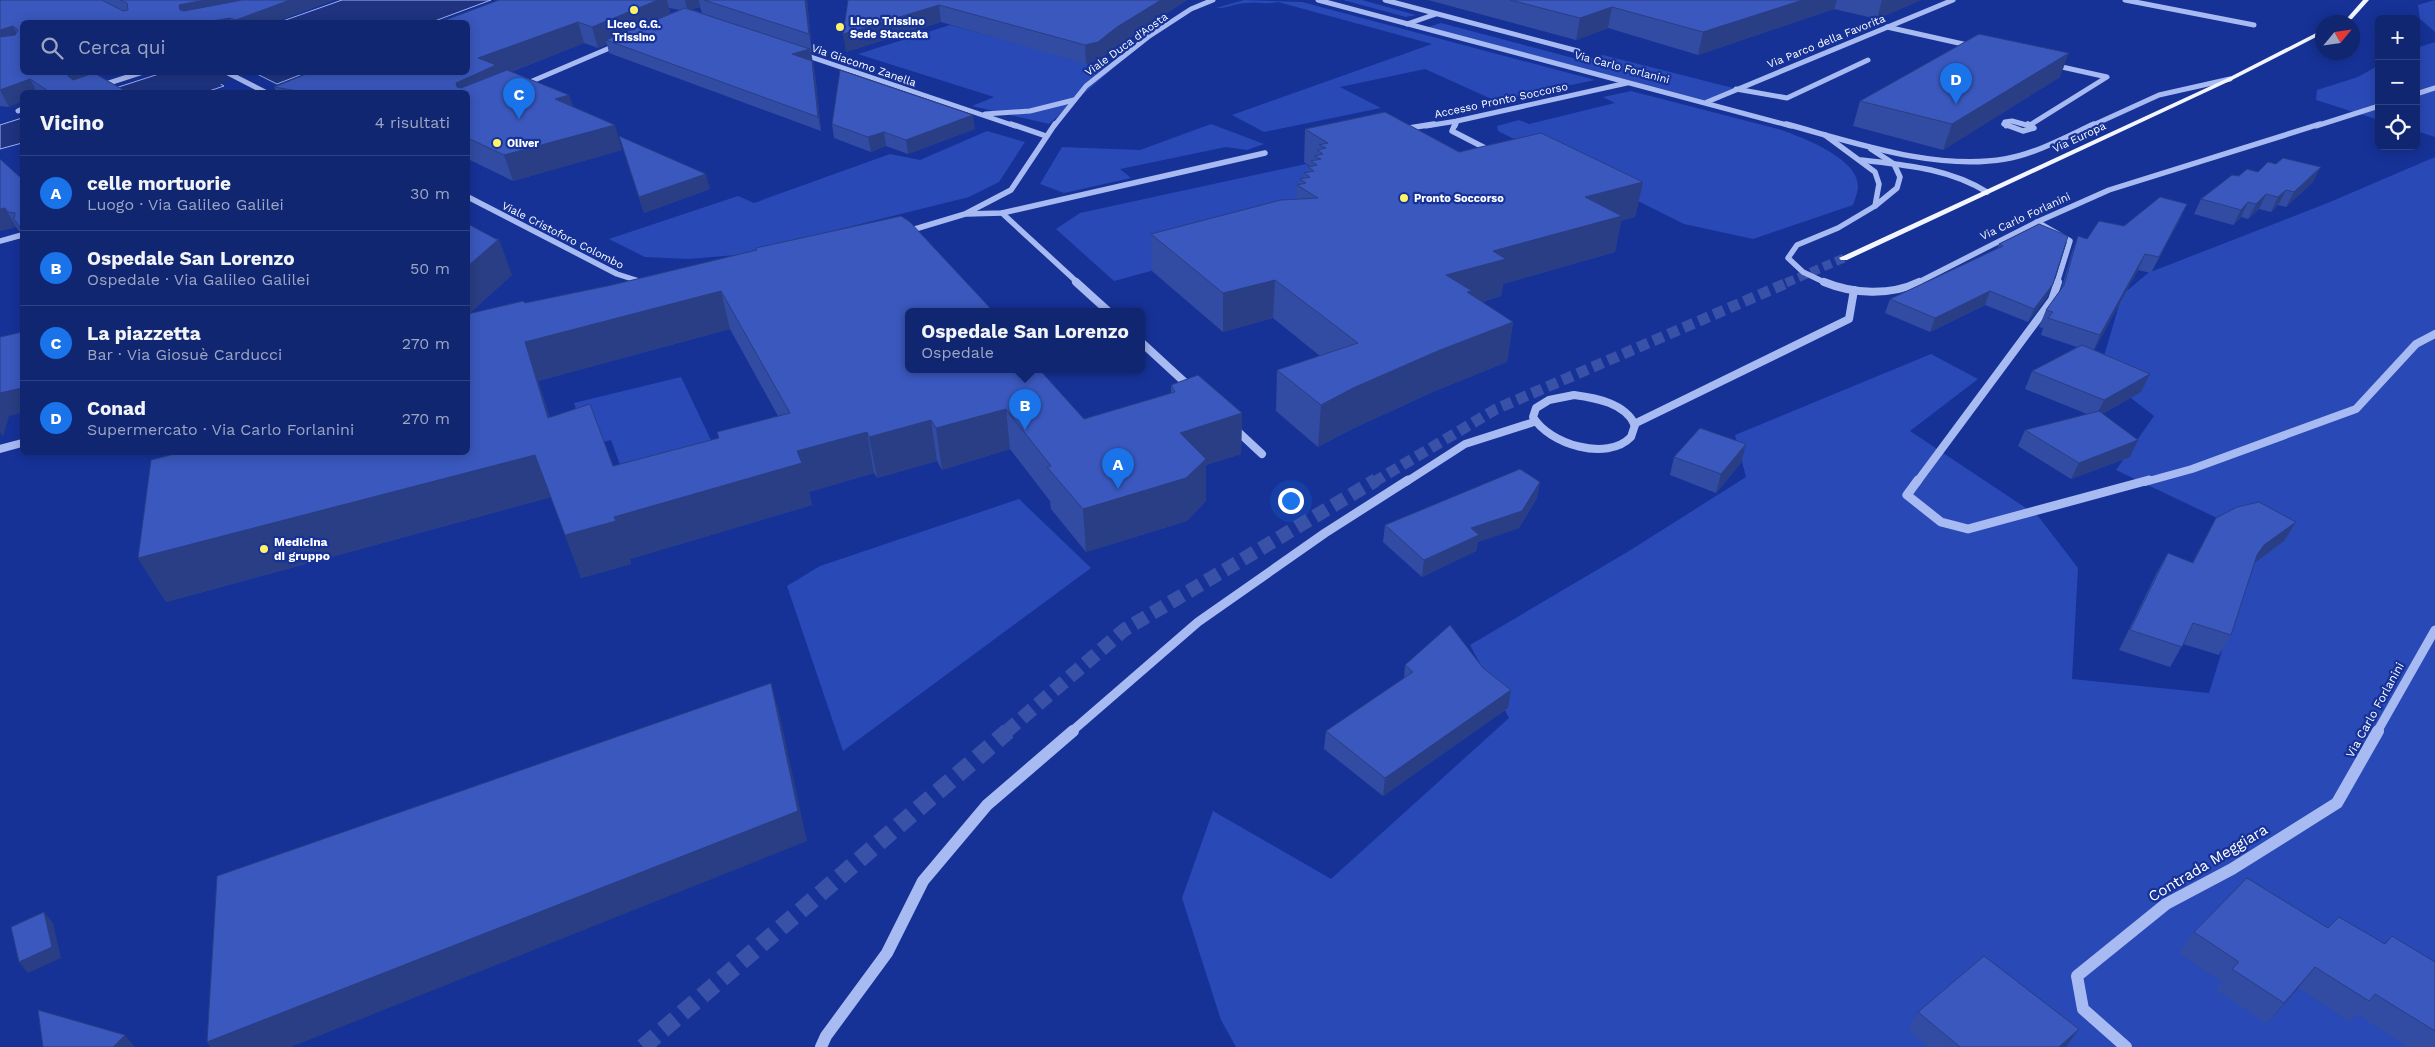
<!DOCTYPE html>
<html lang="it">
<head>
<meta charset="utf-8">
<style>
  body { margin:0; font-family:"Work Sans",sans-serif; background:#192e76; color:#f1f3f6 }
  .controls { position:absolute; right:15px; top:15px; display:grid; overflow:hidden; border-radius:8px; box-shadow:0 2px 12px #0003 }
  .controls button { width:45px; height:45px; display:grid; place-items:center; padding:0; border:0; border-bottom:1px solid #304384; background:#102671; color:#f1f3f6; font:25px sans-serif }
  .compass { position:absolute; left:2315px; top:15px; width:45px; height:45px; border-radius:50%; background:#102671; box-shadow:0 2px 12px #0003; rotate:61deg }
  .you { position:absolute; left:1290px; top:500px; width:18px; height:18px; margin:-12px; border:4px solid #fff; border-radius:50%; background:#1a73e8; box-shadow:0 0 0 8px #1a73e833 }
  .badge { display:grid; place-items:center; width:32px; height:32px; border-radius:50%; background:#1a73e8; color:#fff; font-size:16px; font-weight:700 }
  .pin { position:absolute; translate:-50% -41px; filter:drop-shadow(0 1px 2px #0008) }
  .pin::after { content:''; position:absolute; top:26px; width:18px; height:15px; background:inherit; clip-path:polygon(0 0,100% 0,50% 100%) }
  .popup { position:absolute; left:905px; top:308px; width:240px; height:65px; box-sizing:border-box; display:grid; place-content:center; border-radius:8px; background:#102671; filter:drop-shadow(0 1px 4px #0005); font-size:16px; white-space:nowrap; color:#9ca5c3 }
  .popup b { font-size:19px; color:#f1f3f6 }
  .popup::after { content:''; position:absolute; left:50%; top:100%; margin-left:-10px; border:10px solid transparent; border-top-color:#102671 }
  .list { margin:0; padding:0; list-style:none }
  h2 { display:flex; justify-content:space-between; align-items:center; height:65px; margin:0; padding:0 20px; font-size:21px }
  h2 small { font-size:16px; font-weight:400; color:#9ca5c3 }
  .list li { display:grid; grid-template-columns:32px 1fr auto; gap:15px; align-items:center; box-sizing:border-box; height:75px; padding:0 20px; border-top:1px solid #304384 }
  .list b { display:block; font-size:19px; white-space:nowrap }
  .list p { margin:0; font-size:16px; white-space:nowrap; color:#9ca5c3 }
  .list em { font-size:16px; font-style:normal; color:#9ca5c3 }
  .icon { flex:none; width:28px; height:28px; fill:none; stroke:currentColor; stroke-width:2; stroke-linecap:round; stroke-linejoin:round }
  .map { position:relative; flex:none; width:2435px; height:1047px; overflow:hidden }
  .search { position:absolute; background:#102671; box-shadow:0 2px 12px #0003; left:20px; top:20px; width:450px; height:55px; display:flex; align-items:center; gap:12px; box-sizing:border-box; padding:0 18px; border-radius:8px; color:#9ca5c3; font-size:19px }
  .panel { position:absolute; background:#102671; box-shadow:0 2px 12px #0003; left:20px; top:90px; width:450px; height:365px; border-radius:8px }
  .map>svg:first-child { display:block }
  .green { fill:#2949b6 }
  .water { fill:#1f3381; stroke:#9bb1f4 }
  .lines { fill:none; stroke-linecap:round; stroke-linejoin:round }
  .river { fill:#1f3381; fill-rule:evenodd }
  .major-tunnel-far3 { stroke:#3951a7; stroke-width:9; stroke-dasharray:9 4.5; stroke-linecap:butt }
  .major-tunnel-far2 { stroke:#3951a7; stroke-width:11; stroke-dasharray:11 5.5; stroke-linecap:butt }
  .major-tunnel-far1 { stroke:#3951a7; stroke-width:14; stroke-dasharray:14 7; stroke-linecap:butt }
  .major-tunnel { stroke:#3951a7; stroke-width:17; stroke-dasharray:17 9; stroke-linecap:butt }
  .minor-far4 { stroke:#a8baf2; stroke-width:5 }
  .minor-far3 { stroke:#a8baf2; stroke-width:5.5 }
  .minor-far2 { stroke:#a8baf2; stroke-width:8 }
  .minor-far1 { stroke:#a8baf2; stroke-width:9 }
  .minor { stroke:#a8baf2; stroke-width:12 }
  .major { fill:#f3f5ff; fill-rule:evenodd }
  .wall { fill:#324ca3; fill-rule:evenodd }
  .shaded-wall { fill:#293e84 }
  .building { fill:#3a58bd; stroke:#293e84; fill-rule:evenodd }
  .poi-dot { fill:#fff469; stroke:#163297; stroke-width:2 }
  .labels { text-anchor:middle; stroke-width:4.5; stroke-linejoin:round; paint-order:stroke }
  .far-poi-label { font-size:11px; font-weight:bold; fill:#fff; stroke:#163297; text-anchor:start }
  .far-street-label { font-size:11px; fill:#fff; stroke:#163297 }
  .poi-label { font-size:12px; font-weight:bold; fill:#fff; stroke:#163297; text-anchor:start }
  .street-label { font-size:12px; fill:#fff; stroke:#163297 }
  .near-street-label { font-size:15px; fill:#fff; stroke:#163297 }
</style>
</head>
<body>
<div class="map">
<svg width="2435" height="1047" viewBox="0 0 2435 1047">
  <rect width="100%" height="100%" fill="#163297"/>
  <g class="green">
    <path d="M1244,0L1302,2L1595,80L1496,101L1425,69L1340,87L1381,108L1264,132L1232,115L1432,44L1278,2C1267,5 1258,2 1247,3C1235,3 1227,9 1216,8Z"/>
    <polygon points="1343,0 1362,0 1416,15 1406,17"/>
    <polygon points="2435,0 2435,32 2420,19 2418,5"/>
    <polygon points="1441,23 1577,59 1586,60 1603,55 1737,89 1707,101 1428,27"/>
    <polygon points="950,25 1112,69 1049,124 972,106 994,97 858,54"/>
    <polygon points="2435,42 2435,137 2416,131 2416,48"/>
    <polygon points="2379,65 2379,120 2316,100 2317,90 2358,77"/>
    <path d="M1631,91L1778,129C1800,136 1858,158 1858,186C1858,192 1855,199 1853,205L1753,239L1684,224L1498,131L1497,126L1519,120L1529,124L1615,103L1603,97Z"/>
    <polygon points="1211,124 1264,144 1247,150 1226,147 1120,169 1131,178 1064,193 1040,184 1062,147 1140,150"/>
    <polygon points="987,131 1025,142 999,182 969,197 736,255 689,259 645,257 609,239 738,196 754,203 890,154 920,160"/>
    <polygon points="2435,157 2435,1047 1236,1047 1221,1020 1182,898 1213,811 1331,879 1509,718 1470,645 1629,551 1746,477 1735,435 1931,354 1978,379 1910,431 2038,516 2078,568 2072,679 2209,693 2257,537 2116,470 2154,416 2099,373 2122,295 2148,273 2330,202"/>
    <polygon points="1306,164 1326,176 1280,236 1114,281 1056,229 1080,213"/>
    <polygon points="681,377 726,472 625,479 611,440 588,446 574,403"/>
    <polygon points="1019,499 1091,568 843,751 787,586 820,566"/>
  </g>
  <g class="water">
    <polygon points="342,0 491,0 432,22 280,22"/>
    <polygon points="165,72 201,73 224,86 206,92 103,92"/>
    <polygon points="255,73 255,72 305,73 277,84"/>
    <polygon points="22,118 22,143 0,149 0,125"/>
  </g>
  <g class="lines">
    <path class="river" d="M175,72H236C220,96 163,96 137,92L143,83Z"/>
    <polyline class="major-tunnel-far3" points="1786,283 1844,258"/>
    <polyline class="major-tunnel-far2" points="1374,482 1496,409 1789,282"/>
    <polyline class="major-tunnel-far1" points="1006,732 1124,630 1376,480"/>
    <polyline class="major-tunnel" points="643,1047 1008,731"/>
    <g class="minor-far4">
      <polyline points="1318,0 1791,126"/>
      <polyline points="1385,0 1578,51"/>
      <polyline points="2125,0 2254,25"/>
      <polyline points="1407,24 1436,14"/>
      <polyline points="1887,27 1972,46"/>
      <polyline points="802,54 1015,126"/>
      <polyline points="226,72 265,92"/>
      <polyline points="523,85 619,44"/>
      <polyline points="1736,89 1787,98 1868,60"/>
      <polyline points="81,92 143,72"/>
      <polyline points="2416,94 2435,88"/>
      <polyline points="1707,102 1953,0"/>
      <polyline points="18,111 22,109"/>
      <polyline points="985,114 1030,111 1074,100"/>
      <polyline points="2030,125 2107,77 2053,65"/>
      <polyline points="1054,126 1086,86 1148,37 1191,9 1213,0"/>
      <polyline points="1426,126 1457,121 1627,83"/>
      <polyline points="1455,126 1457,121"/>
      <polyline points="2006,126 2005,122 2012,121 2030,126"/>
      <polyline points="2091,126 2159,95 2230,79"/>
      <polyline points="2316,126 2379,106"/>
    </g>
    <g class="minor-far3">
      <polyline points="1011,124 1046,136"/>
      <polyline points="1455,124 1452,131 1489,150"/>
      <path d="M1786,124C1853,142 1935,171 2005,159C2035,154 2066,137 2094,124"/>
      <polyline points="2004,124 2023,131 2034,128 2028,124"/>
      <polyline points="1403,129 1434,124"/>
      <polyline points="1825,135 1875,172 1879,184 1875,206"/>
      <path d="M1861,160C1905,165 1948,168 1987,192"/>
      <polyline points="468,197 617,274 645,283"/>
      <polyline points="1002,213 1078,283"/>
      <polyline points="967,214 1002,213 1265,153"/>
      <polyline points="2037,222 2070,241 2057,283"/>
      <polyline points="905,232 965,214 1011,190 1055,124"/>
      <polyline points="0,241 22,235"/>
      <polyline points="1826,283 1803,272 1788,258 1797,245 1838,228 1875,206 1897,188 1900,177 1894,164 1871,149"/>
      <polyline points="1917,283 2037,222 2109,190 2320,124"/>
    </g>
    <g class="minor-far2">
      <polyline points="641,282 645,283"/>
      <polyline points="1076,282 1108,311"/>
      <path d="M1824,282C1853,294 1890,296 1919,282"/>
      <polyline points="1141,342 1191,388"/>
      <path d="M1574,395C1596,398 1625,403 1635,425L1631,437C1607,462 1549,444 1533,417L1536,408L1549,400Z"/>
      <polyline points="1634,424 1849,319 1854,290"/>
      <polyline points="1233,427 1262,454"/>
      <polyline points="0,449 22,443"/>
      <polyline points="1406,482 1465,444 1534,422"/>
      <polyline points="1917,482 2052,300 2058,282"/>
      <polyline points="2145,482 2192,469 2356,409 2416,344 2435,334"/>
    </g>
    <g class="minor-far1">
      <polyline points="1918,480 1907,495 1941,522 1968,529 2149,480"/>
      <polyline points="1071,732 1198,622 1325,533 1408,480"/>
      <polyline points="2377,732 2435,630"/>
    </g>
    <g class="minor">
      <polyline points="821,1047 826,1036 887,953 923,881 987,805 1073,731"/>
      <polyline points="2126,1047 2083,1009 2077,976 2166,904 2232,869 2337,803 2378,731"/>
    </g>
    <g class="major">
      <polygon points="2363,0 2369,0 2352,19 2338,22 2348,17"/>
      <polygon points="2322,30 2322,34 2232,80 1847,260 1841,260 1839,258 2228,78"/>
    </g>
  </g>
  <g class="wall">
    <polygon points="0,0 334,0 275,22 22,22 22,72 97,72 94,74 127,92 22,92 9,107 0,106"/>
    <path d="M499,0H807L812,53L811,52L815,74L821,131L609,53L607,44L598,48L584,43L511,72L569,95L573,107L622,150L513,181L468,159V92H277L274,87ZM700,7L702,13L691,9ZM669,8L680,10L670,14Z"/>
    <polygon points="848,0 1187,0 1118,45 1099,60 1086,64 941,22 846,52"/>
    <polygon points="1428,0 1921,0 1877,19 1834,9 1698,55 1608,28 1576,40"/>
    <polygon points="2060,77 1943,150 1853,126 1860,101"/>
    <polygon points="832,124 975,129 908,154 886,146 871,152 834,138"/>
    <polygon points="1305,129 1459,152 1643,182 1635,217 1621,221 1615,252 1503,284 1501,296 1482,302 1513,322 1507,362 1435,391 1350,430 1318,447 1276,411 1277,370 1320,356 1273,318 1223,332 1152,271 1151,234 1297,199 1297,185 1300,185 1300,179 1304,178 1304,173 1308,172 1308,167 1310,166 1304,162"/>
    <polygon points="619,136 710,189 644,213"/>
    <polygon points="0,159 22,179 22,234 21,231 19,231 16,227 0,231"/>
    <polygon points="2239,176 2313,182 2286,207 2278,205 2271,212 2259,209 2248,219 2241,217 2233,225 2194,214 2201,199"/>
    <polygon points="2187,204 2180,219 2151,273 2138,270 2094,350 2150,374 2141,392 2102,414 2130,457 2071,479 2018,446 2025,430 2087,414 2025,389 2032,371 2077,347 2041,335 2043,328 2039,327 2046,310 2061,290 2072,252 2078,236 2087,239"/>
    <path d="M468,224L512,275L470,313L525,303L612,285L756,250L909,311L1084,419L1171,393V385L1242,413L1241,454L1206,465V501L1187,521L1086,552L1051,509L1050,501L1010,449L942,470L937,461L877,478L874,473L809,492L812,505L630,559L631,564L581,578L551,497L166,602L138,558L468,452ZM730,329L778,416L717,432L719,438L613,466L550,418L538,381Z"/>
    <polygon points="2039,224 2053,284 2047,297 2028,322 1985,305 1930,332 1885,313 1890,299 1998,248 1999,244"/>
    <polygon points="1746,444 1741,463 1716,493 1670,475 1674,457"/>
    <polygon points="1540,482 1537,498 1519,528 1478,542 1476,551 1422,577 1383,542 1385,525"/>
    <polygon points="2216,518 2296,522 2284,541 2254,563 2231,635 2219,655 2183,644 2170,667 2119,650 2157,572 2168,553 2192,563"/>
    <polygon points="1405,665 1508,708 1383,796 1324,749 1326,731 1404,678"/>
    <polygon points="2328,928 2385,944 2392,936 2435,962 2435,1047 2408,1047 2357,1014 2350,1022 2298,988 2267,1024 2216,990 2222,982 2179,953 2194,932"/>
    <polygon points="1918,1012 2079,1029 2066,1047 1928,1047 1908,1030"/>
  </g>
  <g class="shaded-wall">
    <polygon points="205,0 278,0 186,22 180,10 179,5"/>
    <polygon points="290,0 334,0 275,22 237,22 236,20"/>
    <polygon points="658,0 667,0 671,17 606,40 607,44 598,48 592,27"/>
    <polygon points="685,0 699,0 700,7 688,11"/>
    <polygon points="805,0 807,0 812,53 809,34"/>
    <polygon points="1161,0 1187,0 1118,45 1099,60 1086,64 1085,45 1117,27"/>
    <polygon points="1803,0 1837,0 1834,9 1698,55 1703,32"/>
    <polygon points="1882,0 1921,0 1877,19"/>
    <polygon points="939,5 941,22 846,52 843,34"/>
    <polygon points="1612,7 1608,28 1576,40 1580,18"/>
    <polygon points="230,18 232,22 206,22"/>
    <polygon points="578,22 584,43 459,92 456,83 478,58"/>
    <polygon points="13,26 21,42 0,47 0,30"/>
    <polygon points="810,49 815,74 821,131 818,117 792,54"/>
    <polygon points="2069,53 2060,77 1943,150 1952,124"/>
    <polygon points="70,72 97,72 88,76 79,88 68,76"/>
    <polygon points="30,79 37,92 22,92 22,102 9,107 0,90"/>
    <polygon points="569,95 577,119 555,99"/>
    <polygon points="973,115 975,129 908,154 906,140"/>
    <polygon points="615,125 622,150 513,181 504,155"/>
    <polygon points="884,132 886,146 871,152 868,137"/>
    <polygon points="2321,167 2313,182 2286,207 2294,192"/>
    <polygon points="706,174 710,189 644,213 639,197"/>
    <polygon points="1643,182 1635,217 1621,221 1615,252 1503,284 1501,296 1470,305 1446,275 1493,251 1585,197"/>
    <polygon points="2286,190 2278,205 2271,212 2278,197"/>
    <polygon points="2266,194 2259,209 2248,219 2256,204"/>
    <polygon points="2248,202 2241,217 2233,225 2241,210"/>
    <polygon points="2187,204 2180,219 2151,273 2159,257"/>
    <polygon points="5,208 16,227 0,231 0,209"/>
    <polygon points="499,239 512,275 468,315 468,266"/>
    <polygon points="2145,254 2138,270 2093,352 2100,335"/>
    <polygon points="1275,280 1273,318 1223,332 1223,293"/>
    <polygon points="2053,284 2047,297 2028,322 2034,309"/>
    <polygon points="721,291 730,329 538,381 563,459 548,418 525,342"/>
    <polygon points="1990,291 1985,305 1930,332 1935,318"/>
    <polygon points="1513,322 1507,362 1435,391 1350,430 1318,447 1321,405 1353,388 1440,350"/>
    <polygon points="2150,374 2141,392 2095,418 2104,400"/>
    <polygon points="22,388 22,413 9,416 3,437 0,432 0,393"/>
    <polygon points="1006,409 1010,449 942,470 936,428"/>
    <polygon points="1242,413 1241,454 1206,465 1206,501 1187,521 1086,552 1083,509 1180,433"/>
    <polygon points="931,420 937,461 877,478 869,437"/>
    <polygon points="867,432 874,473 809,492 812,505 630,559 631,564 581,578 565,535 797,451"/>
    <polygon points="2138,440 2130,457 2071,479 2079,463"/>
    <polygon points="1746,444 1741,463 1716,493 1721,474"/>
    <polygon points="535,455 551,497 166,602 138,558"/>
    <polygon points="1540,482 1537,498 1519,528 1478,542 1476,551 1422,577 1424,560"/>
    <polygon points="2296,522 2284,541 2253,564 2257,555 2264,545"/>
    <polygon points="771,683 779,712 807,841 291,1047 210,1047 207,1042"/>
    <polygon points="1511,690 1508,708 1383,796 1385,778"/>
    <polygon points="44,912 53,923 61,958 28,973 19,962"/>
    <polygon points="2315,967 2298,988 2267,1024 2284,1003"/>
    <polygon points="2079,1029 2066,1047 2059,1047"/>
    <polygon points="125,1035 134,1046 133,1047 113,1047"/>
  </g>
  <g class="building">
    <polygon points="0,0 102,0 123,11 128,10 127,3 120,0 205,0 179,5 180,10 184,11 242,0 290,0 236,20 230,18 206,22 22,22 22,72 70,72 68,76 73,80 94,73 127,92 50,92 30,79 0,90 0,37 15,35 18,30 13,26 0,30"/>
    <polygon points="499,0 658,0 592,27 578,22 478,58 496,65 456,83 457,87 461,88 507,70 569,95 555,99 615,125 504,155 468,138 468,92 303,92 274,87 311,72 468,72 468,22 440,22"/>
    <polygon points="704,0 805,0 809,34"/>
    <polygon points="848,0 1161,0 1117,27 1098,42 1085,45 939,5 843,34"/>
    <polygon points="1510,0 1803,0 1703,32 1612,7 1580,18"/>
    <polygon points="685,8 810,49 792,54 812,61 818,117 606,40"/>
    <polygon points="1979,34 2069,53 1952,124 1860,101"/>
    <polygon points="840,70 973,115 906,140 884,132 868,137 832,124"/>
    <polygon points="201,90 205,92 192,92"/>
    <polygon points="1385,112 1459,152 1541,133 1643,182 1585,197 1622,216 1493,251 1506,259 1446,275 1472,291 1467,292 1513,322 1440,350 1353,388 1321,405 1277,370 1358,343 1275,280 1223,293 1151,234 1281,200 1318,198 1297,185 1306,183 1300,179 1310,177 1304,173 1314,171 1308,167 1317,165 1311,161 1321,159 1314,156 1323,154 1317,150 1326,148 1319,145 1328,143 1305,129"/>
    <polygon points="619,136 706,174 639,197"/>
    <polygon points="2283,158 2321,167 2294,192 2286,190 2278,197 2266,194 2256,204 2248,202 2241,210 2201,199 2232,175 2239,176 2247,169 2258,172 2268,162 2276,164"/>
    <polygon points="0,159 22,179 22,230 14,219 15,213 8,212 5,208 0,209"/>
    <polygon points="2160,197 2187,204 2159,257 2145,254 2100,335 2048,318 2053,312 2046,310 2064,285 2078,236 2087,239 2099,221 2124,226"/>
    <path d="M901,216L910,222L993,311H909V369H1039L1084,419L1175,392L1171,385L1198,375L1242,413L1180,433L1206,459L1186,478L1083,509L1047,467L1051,466L1006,409L936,428L931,420L869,437L867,432L797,451L802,463L614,517L616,521L565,535L535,455L138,558L151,460L182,452H468V314L523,301L525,303L612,285L757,250L756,248ZM721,291L790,413L717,432L719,438L613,466L590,404L548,418L525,342Z"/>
    <polygon points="468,224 496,239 499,239 468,266"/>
    <polygon points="2039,224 2068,236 2053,284 2034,309 1990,291 1935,318 1890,299 2003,246 1999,244"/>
    <polygon points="22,332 22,388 0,393 0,337"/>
    <polygon points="2082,345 2150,374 2104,400 2032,371"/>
    <polygon points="2099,411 2138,440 2079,463 2025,430"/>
    <polygon points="1700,428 1746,444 1721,474 1674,457"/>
    <polygon points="1520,469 1540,482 1522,511 1471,528 1479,535 1424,560 1385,525"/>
    <polygon points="2259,502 2296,522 2264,545 2257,555 2231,635 2193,623 2182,647 2130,630 2168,553 2193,563 2216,518 2237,507"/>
    <polygon points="1450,625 1483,668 1511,690 1385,778 1326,731 1413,672 1405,665"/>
    <polygon points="771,683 798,811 207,1042 217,876"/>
    <polygon points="2247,878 2328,928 2339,917 2385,944 2392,936 2435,962 2435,1031 2375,994 2369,1001 2315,967 2284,1003 2232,969 2239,962 2194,932"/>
    <polygon points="44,912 52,947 19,962 11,927"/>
    <polygon points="1984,956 2079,1029 2059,1047 1960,1047 1918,1012"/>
    <polygon points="38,1010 125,1035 113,1047 43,1047"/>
  </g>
  <g class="poi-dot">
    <circle cx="634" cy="10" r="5"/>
    <circle cx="840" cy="27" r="5"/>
    <circle cx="497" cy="143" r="5"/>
    <circle cx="1404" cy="198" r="5"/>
    <circle cx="264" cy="549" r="5"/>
  </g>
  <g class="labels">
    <g class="far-poi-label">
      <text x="850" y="25">Liceo Trissino<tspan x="850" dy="13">Sede Staccata</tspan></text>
      <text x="634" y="28" text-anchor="middle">Liceo G.G.<tspan x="634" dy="13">Trissino</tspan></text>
      <text x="507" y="147">Oliver</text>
      <text x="1414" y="202">Pronto Soccorso</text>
    </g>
    <g class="far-street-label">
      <text transform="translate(1826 41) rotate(-22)" y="4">Via Parco della Favorita</text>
      <text transform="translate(1126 44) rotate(-36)" y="4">Viale Duca d'Aosta</text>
      <text transform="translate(864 65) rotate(19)" y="4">Via Giacomo Zanella</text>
      <text transform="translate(1622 67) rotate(15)" y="4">Via Carlo Forlanini</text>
      <text transform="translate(1501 100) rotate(-12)" y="4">Accesso Pronto Soccorso</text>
      <text transform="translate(2079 137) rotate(-25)" y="4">Via Europa</text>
      <text transform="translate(2025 216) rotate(-25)" y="4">Via Carlo Forlanini</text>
      <text transform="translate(563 235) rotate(27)" y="4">Viale Cristoforo Colombo</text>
    </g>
    <g class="poi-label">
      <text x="274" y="546">Medicina<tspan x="274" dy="14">di gruppo</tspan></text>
    </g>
    <g class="street-label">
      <text transform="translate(2375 710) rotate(-61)" y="4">Via Carlo Forlanini</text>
    </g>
    <g class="near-street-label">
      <text transform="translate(2208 863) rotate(-31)" y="5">Contrada Meggiara</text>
    </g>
  </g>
</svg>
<div class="controls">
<button>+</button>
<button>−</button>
<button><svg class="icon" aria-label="locate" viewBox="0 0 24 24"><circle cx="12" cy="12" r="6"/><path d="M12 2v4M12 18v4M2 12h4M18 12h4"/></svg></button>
</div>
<svg class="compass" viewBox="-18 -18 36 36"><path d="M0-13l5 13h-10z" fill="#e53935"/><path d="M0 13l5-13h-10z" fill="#9ca5c3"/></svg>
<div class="you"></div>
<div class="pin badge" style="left:1118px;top:489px">A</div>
<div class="pin badge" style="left:1025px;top:430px">B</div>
<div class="popup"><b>Ospedale San Lorenzo</b>Ospedale</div>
<div class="pin badge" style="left:519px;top:119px">C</div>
<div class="pin badge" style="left:1956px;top:104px">D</div>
<div class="search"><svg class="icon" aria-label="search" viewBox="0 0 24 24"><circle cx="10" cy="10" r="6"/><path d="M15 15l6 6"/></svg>Cerca qui</div>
<section class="panel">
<h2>Vicino<small>4 risultati</small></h2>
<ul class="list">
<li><span class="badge">A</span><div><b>celle mortuorie</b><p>Luogo · Via Galileo Galilei</p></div><em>30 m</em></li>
<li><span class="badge">B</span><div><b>Ospedale San Lorenzo</b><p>Ospedale · Via Galileo Galilei</p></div><em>50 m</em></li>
<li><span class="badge">C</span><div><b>La piazzetta</b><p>Bar · Via Giosuè Carducci</p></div><em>270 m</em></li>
<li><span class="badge">D</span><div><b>Conad</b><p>Supermercato · Via Carlo Forlanini</p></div><em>270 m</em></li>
</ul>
</section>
</div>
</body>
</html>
